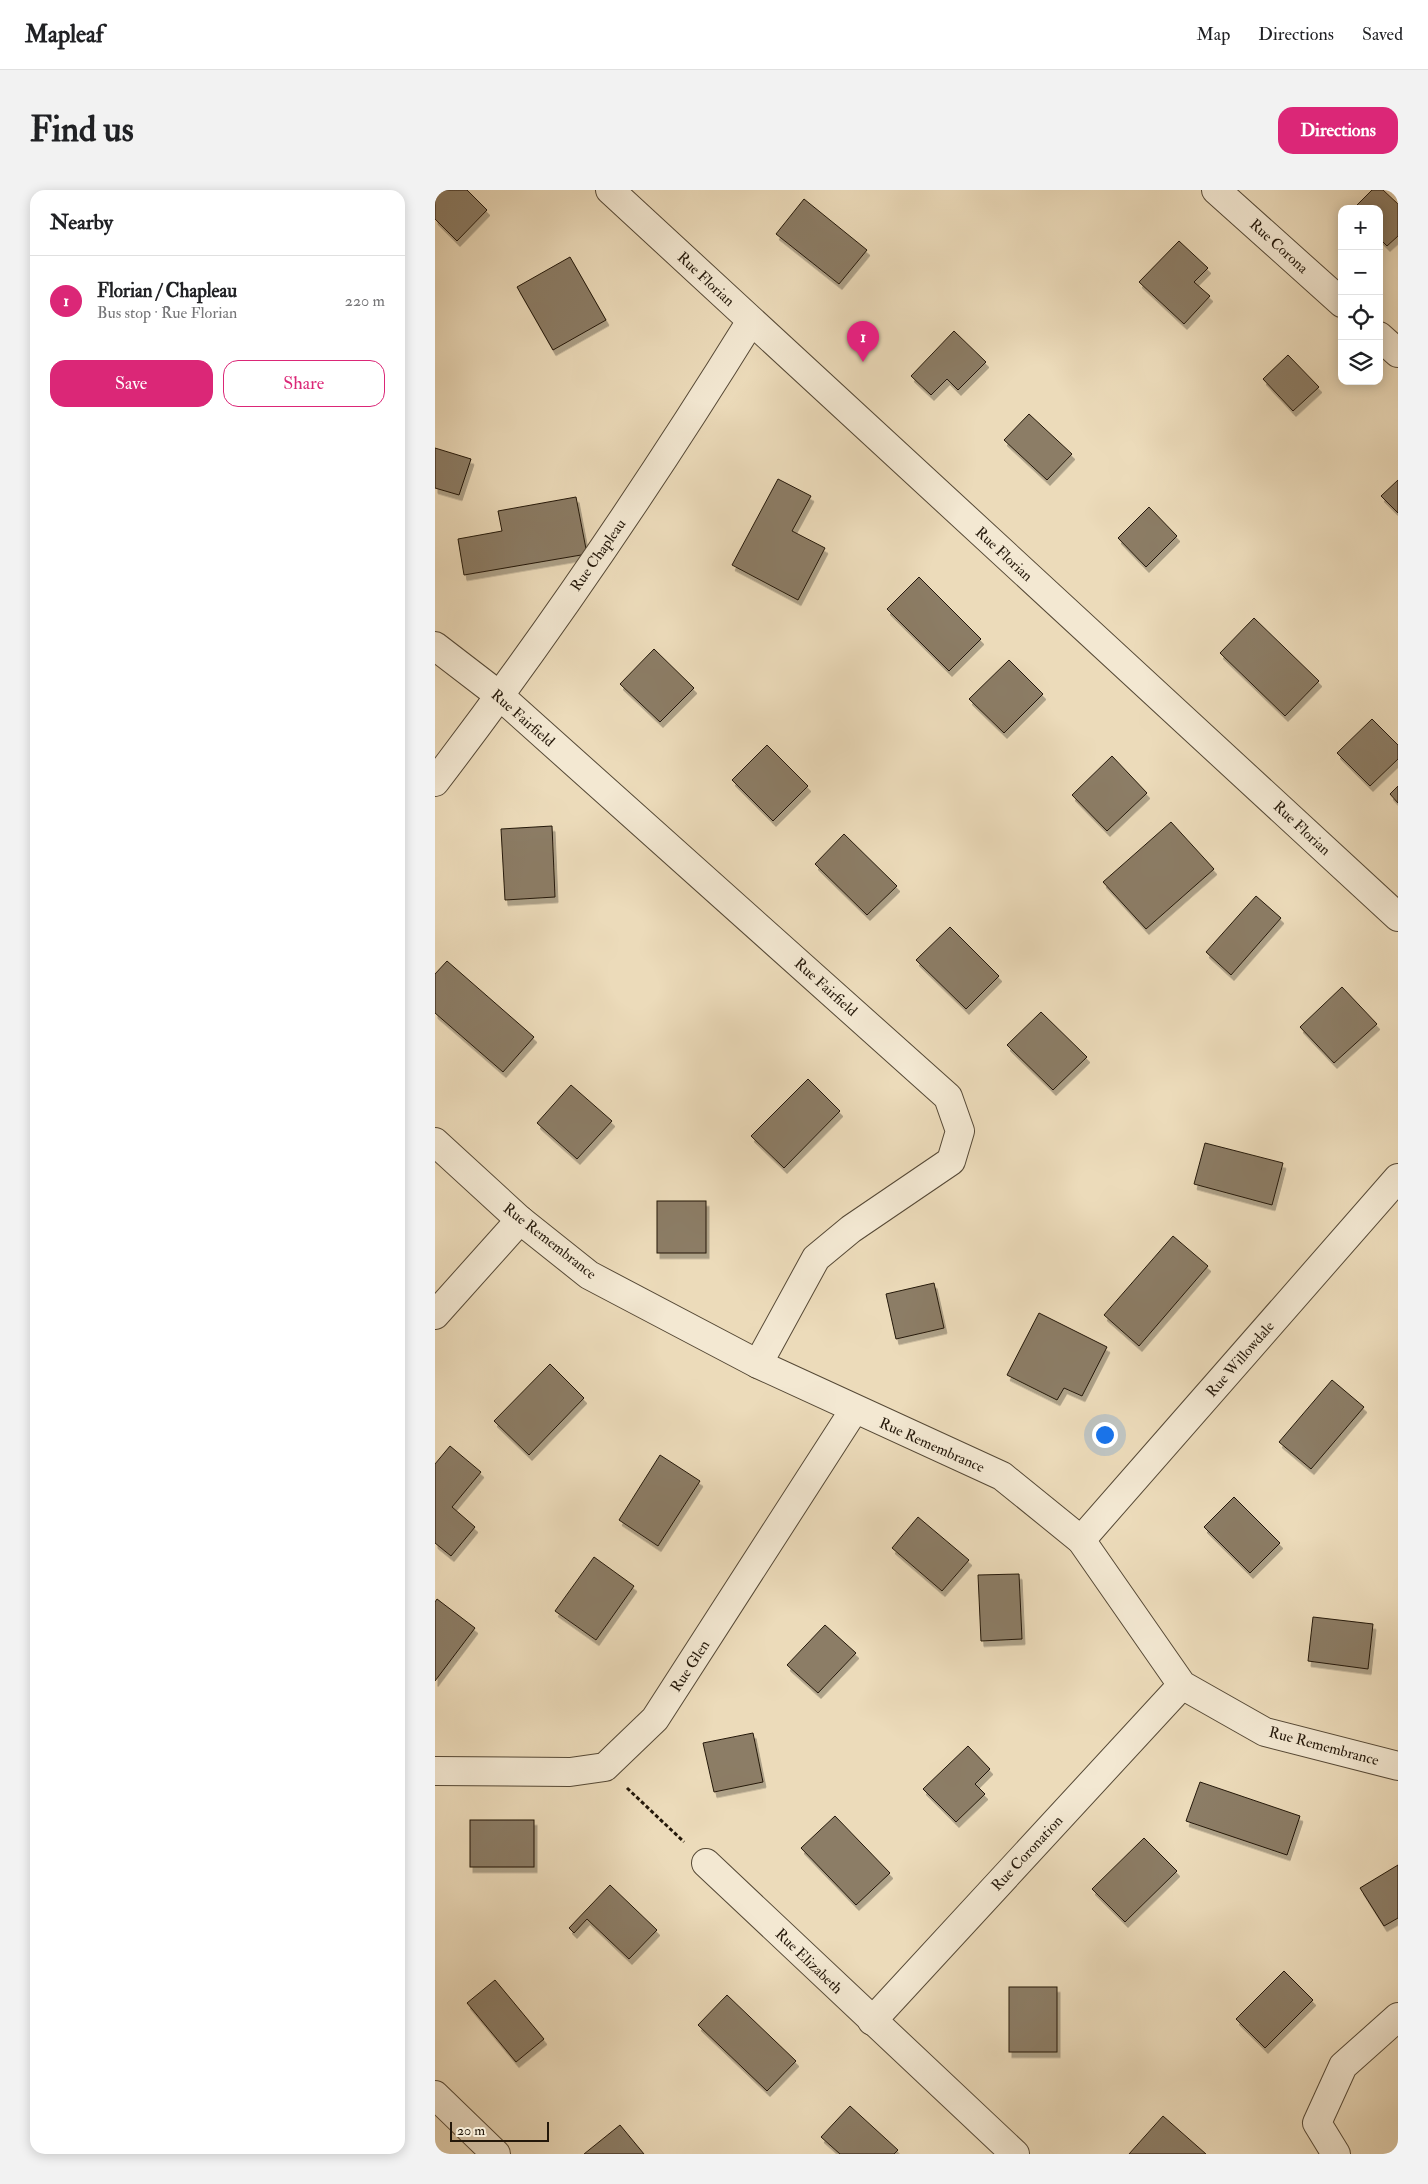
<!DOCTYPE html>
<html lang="en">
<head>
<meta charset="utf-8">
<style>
  body { margin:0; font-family:"IM FELL Double Pica",serif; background:#f2f2f2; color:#202124 }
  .controls { position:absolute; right:15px; top:15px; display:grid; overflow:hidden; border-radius:10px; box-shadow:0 2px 12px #0003 }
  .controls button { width:45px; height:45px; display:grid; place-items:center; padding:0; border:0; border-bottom:1px solid #e0e0e0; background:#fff; color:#202124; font:25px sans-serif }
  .scale { position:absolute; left:15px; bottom:12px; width:99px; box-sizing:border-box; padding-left:5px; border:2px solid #24180a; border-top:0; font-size:14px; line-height:18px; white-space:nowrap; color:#24180a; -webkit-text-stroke:4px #f3e8d2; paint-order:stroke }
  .you { position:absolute; left:669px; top:1244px; width:18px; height:18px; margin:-12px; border:4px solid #fff; border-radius:50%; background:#1a73e8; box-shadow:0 0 0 8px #1a73e833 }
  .badge { display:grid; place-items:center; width:32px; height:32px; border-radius:50%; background:#db2777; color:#fff; font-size:16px; font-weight:700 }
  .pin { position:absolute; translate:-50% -41px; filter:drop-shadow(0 1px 2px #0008) }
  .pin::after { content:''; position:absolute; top:26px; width:18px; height:15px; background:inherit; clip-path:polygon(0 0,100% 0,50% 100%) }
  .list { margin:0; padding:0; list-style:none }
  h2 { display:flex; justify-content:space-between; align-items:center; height:65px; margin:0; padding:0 20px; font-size:21px }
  h2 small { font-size:16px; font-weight:400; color:#757577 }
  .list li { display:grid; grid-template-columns:32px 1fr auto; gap:15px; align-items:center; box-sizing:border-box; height:90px; padding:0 20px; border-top:1px solid #e0e0e0 }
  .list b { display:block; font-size:19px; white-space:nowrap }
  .list p { margin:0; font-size:16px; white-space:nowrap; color:#757577 }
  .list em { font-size:16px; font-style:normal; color:#757577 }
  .actions { display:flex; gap:10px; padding:15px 20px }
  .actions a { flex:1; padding:11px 0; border:1px solid #db2777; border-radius:15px; text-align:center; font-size:18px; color:#db2777 }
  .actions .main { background:#db2777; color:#fff }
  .icon { flex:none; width:28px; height:28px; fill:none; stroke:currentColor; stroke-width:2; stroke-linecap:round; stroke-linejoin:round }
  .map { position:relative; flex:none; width:963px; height:1964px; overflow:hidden; border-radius:15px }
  header { display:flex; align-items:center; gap:30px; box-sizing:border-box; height:70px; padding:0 25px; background:#fff; border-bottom:1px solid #e0e0e0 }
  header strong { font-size:24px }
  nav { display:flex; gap:28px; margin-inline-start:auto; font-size:18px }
  .intro { display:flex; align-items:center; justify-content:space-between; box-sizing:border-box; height:120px; padding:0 30px }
  h1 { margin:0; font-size:35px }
  .button { padding:12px 22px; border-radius:15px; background:#db2777; color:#fff; font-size:18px; font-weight:700 }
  main { display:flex; gap:30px; padding:0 30px }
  aside { flex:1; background:#fff; border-radius:15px; box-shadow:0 2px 12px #0003 }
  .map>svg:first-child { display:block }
  .building { fill:#8c7d66; stroke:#24180a; filter:url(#shadow) }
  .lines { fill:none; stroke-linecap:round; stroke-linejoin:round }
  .minor-casing { stroke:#564936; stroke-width:30 }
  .path { stroke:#24180a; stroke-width:3; stroke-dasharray:4 2.5; stroke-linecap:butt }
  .minor { stroke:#f3e8d2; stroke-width:28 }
  .labels { text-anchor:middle; stroke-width:4.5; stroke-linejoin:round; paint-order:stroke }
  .street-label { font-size:15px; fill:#24180a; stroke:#f3e8d2 }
</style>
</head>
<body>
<header>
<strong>Mapleaf</strong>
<nav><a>Map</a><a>Directions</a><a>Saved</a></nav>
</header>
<div class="intro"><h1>Find us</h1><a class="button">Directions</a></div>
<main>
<aside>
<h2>Nearby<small></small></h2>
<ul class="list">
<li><span class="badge">1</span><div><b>Florian / Chapleau</b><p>Bus stop · Rue Florian</p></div><em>220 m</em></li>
</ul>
<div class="actions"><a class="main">Save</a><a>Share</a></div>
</aside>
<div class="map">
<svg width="963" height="1964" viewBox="0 0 963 1964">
  <defs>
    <filter id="shadow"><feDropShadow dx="3" dy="5.5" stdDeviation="0" flood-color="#0004"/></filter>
  </defs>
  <rect width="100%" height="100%" fill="#ecdbba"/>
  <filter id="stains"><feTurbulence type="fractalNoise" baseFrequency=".004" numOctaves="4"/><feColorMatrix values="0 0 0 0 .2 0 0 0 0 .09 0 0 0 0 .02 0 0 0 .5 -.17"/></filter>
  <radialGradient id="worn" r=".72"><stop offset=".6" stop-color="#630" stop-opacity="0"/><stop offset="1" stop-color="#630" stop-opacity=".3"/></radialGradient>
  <g class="building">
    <polygon points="0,0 32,0 52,20 22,51 0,29"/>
    <polygon points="937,0 948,0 963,14 963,46 952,56 944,48 944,19 918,19"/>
    <polygon points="369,9 432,60 404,94 341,44"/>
    <polygon points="744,51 773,78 759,92 775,106 749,134 704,92"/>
    <polygon points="135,67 171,130 118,160 82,97"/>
    <polygon points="519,141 551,172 523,200 512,189 496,205 476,186"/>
    <polygon points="853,165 884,197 858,221 828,189"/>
    <polygon points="594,224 637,264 612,290 569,250"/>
    <polygon points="0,258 36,269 24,305 0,298"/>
    <polygon points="343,289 376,306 357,341 390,358 363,410 297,375"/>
    <polygon points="963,290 963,323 946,306"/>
    <polygon points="141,307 152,364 29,385 23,349 67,341 63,321"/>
    <polygon points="714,317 742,346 711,377 683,348"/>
    <polygon points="484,387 546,449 514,481 452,419"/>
    <polygon points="819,428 884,491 850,526 785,463"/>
    <polygon points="219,459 259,498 225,532 185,494"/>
    <polygon points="574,470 608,504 569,543 534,509"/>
    <polygon points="937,529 963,555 963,569 935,596 902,563"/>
    <polygon points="332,555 373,596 338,631 297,590"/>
    <polygon points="677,566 712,603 672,641 637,605"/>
    <polygon points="963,596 963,613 955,604"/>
    <polygon points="736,632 779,679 711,739 668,692"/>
    <polygon points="117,636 120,707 70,710 66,639"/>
    <polygon points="409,644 462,696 432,725 380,674"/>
    <polygon points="821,706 846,728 796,785 771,762"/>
    <polygon points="515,737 564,786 531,819 481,770"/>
    <polygon points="12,771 99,847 68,882 0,823 0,784"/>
    <polygon points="907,797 942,834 899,873 865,837"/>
    <polygon points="606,822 652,867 618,900 572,855"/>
    <polygon points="373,889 405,921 349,978 316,946"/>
    <polygon points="136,895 177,931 142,969 102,933"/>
    <polygon points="770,953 848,973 837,1015 759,994"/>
    <rect x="222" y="1011" width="49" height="52"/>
    <polygon points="738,1046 773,1076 704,1156 669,1125"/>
    <polygon points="499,1093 509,1138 461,1149 451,1104"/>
    <polygon points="604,1123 672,1157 647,1206 629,1198 622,1210 572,1185"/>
    <polygon points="115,1174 149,1208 94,1265 59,1231"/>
    <polygon points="897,1190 929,1217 876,1279 844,1252"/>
    <polygon points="15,1256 46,1282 17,1317 40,1337 16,1366 0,1353 0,1274"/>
    <polygon points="225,1265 265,1291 223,1356 184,1330"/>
    <polygon points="799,1307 845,1353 815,1383 769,1337"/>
    <polygon points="483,1327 534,1370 507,1401 457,1358"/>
    <polygon points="159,1367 199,1396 161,1450 120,1421"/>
    <polygon points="584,1384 587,1449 546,1451 543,1385"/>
    <polygon points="2,1409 40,1438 0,1491 0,1412"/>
    <polygon points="878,1427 938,1434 933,1479 873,1471"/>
    <polygon points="390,1435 421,1463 383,1503 352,1475"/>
    <polygon points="318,1543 328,1592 279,1602 268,1553"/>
    <polygon points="533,1556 555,1579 540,1594 550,1604 521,1632 488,1599"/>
    <polygon points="765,1592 865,1626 852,1665 751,1631"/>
    <polygon points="400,1626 455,1683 421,1715 366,1658"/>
    <rect x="35" y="1630" width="64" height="47"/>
    <polygon points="709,1648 742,1681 690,1732 657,1699"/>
    <polygon points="963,1675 963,1728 949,1736 925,1698"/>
    <polygon points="175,1695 222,1740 194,1769 152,1729 139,1743 134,1738"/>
    <polygon points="849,1781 878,1810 830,1858 801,1829"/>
    <polygon points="60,1790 109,1849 81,1872 32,1813"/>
    <rect x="574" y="1797" width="48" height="65"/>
    <polygon points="292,1805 361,1871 332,1901 263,1835"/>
    <polygon points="415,1916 463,1960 459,1964 405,1964 386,1947"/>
    <polygon points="728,1926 771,1964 694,1964"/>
    <polygon points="185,1935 209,1964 149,1964"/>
  </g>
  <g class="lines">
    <g class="minor-casing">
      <g id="minor">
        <polyline points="175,0 963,727"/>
        <polyline points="781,0 907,113"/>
        <polyline points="944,146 963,163"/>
        <polyline points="0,456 65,506 513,907 525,941 516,971 416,1039 381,1068 323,1174"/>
        <path d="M0,592C113,444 218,289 316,131"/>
        <polyline points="0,952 85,1030 154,1085 323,1174 567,1286 646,1350 747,1495 830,1542 963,1576"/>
        <polyline points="0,1125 85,1030"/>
        <polyline points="646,1350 963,988"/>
        <polyline points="0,1581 135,1582 170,1577 220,1529 419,1220"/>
        <polyline points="271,1673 580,1964"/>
        <polyline points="437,1831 747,1495"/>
        <polyline points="0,1905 61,1964"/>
        <polyline points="901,1964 882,1933 908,1876 963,1827"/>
      </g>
    </g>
    <polyline class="path" points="192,1598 249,1652"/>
    <use href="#minor" class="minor"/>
  </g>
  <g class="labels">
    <g class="street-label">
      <text transform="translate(844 56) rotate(42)" y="5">Rue Corona</text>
      <text transform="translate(271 89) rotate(43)" y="5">Rue Florian</text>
      <text transform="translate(569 364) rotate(43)" y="5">Rue Florian</text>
      <text transform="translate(163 365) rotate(-55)" y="5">Rue Chapleau</text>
      <text transform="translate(88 528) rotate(41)" y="5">Rue Fairfield</text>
      <text transform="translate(867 638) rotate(43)" y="5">Rue Florian</text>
      <text transform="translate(391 797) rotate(42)" y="5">Rue Fairfield</text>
      <text transform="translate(115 1051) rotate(38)" y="5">Rue Remembrance</text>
      <text transform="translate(805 1169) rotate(-49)" y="5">Rue Willowdale</text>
      <text transform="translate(497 1255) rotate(24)" y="5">Rue Remembrance</text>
      <text transform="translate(255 1476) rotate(-57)" y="5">Rue Glen</text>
      <text transform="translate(889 1556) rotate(15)" y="5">Rue Remembrance</text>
      <text transform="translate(592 1663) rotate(-47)" y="5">Rue Coronation</text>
      <text transform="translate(374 1771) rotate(44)" y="5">Rue Elizabeth</text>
    </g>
  </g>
  <rect width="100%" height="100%" filter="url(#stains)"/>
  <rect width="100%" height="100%" fill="url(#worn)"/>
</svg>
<div class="controls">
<button>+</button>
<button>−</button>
<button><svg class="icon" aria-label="locate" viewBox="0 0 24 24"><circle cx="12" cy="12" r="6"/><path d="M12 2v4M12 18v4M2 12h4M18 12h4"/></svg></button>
<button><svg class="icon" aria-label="layers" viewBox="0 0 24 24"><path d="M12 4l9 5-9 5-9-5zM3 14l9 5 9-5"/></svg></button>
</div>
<div class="scale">20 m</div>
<div class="you"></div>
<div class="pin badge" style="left:428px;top:172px">1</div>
</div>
</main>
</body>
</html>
